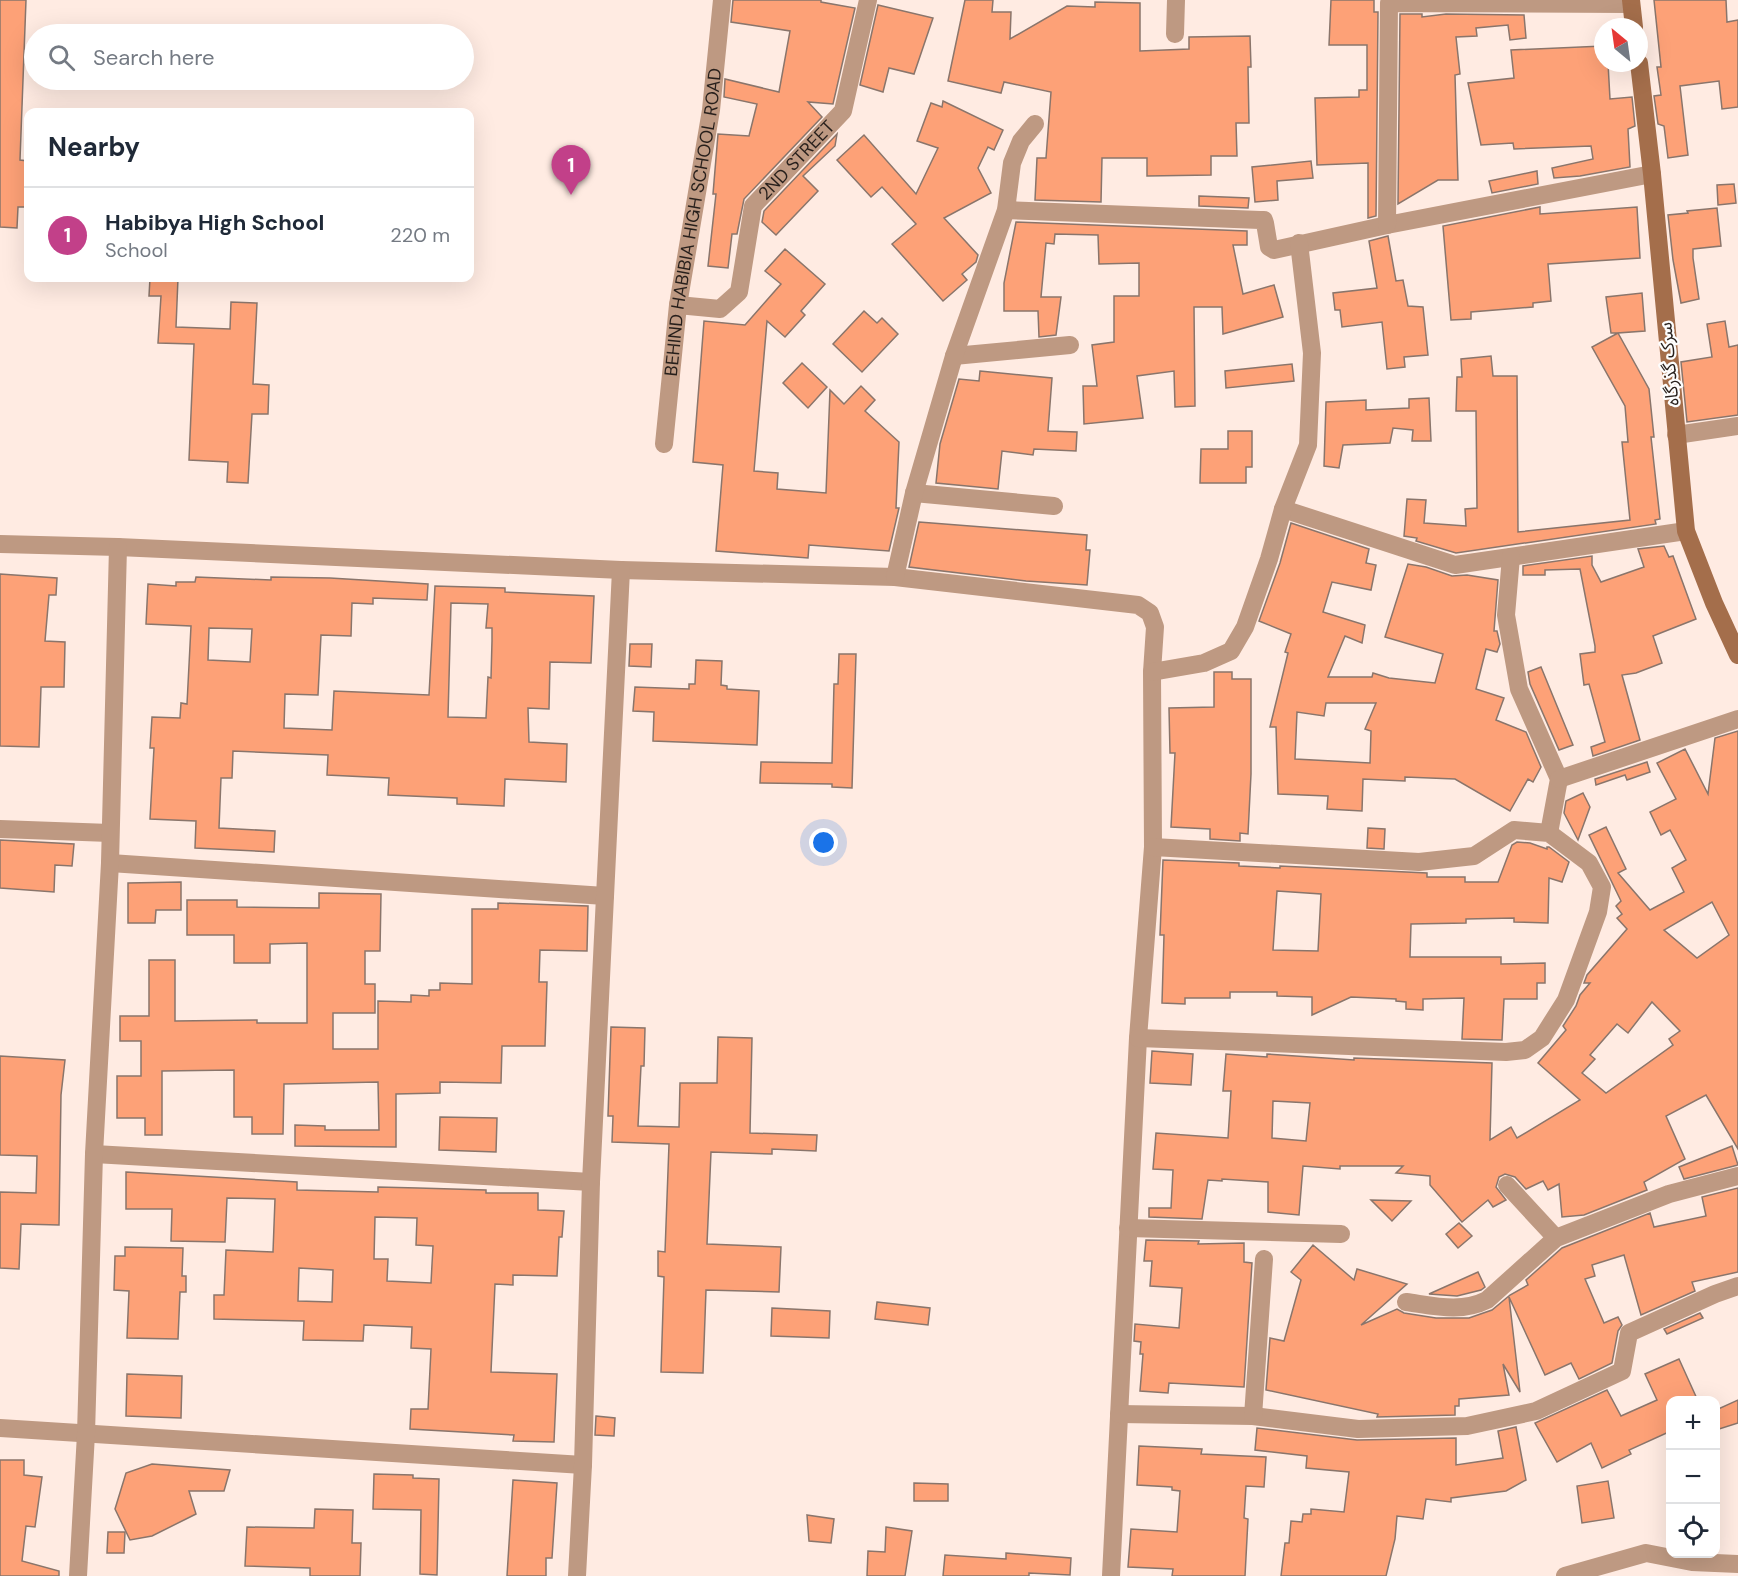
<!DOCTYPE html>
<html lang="en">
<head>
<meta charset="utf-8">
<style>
  body { margin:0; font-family:"DM Sans","Noto Sans Arabic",sans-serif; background:#f6f6f7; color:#1f2937 }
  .controls { position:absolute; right:18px; bottom:18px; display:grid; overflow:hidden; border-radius:12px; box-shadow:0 6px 24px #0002 }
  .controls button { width:54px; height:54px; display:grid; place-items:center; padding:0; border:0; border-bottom:2px solid #e0e1e3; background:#fff; color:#1f2937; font:30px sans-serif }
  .compass { position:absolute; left:1594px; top:18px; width:54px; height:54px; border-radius:50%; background:#fff; box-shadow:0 6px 24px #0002; rotate:331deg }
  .you { position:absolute; left:824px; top:843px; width:21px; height:21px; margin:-15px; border:4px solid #fff; border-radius:50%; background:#1a73e8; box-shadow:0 0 0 9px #1a73e833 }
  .badge { display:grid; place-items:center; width:39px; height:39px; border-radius:50%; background:#c24089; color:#fff; font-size:20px; font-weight:700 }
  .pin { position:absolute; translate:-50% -50px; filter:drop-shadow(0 2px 3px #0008) }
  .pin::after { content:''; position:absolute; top:32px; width:21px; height:18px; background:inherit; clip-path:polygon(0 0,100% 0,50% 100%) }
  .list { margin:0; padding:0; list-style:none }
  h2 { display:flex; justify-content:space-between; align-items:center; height:78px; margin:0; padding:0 24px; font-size:26px }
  h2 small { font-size:20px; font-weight:400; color:#747a83 }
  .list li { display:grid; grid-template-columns:39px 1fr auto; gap:18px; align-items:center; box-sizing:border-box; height:96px; padding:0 24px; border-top:2px solid #e0e1e3 }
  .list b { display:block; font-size:22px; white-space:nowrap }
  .list p { margin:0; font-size:20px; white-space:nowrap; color:#747a83 }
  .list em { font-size:20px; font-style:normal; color:#747a83 }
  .icon { flex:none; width:33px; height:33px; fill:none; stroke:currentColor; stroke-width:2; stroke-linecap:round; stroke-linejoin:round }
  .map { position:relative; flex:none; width:1738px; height:1576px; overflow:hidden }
  .search { position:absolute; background:#fff; box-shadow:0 6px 24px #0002; left:24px; top:24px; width:450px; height:66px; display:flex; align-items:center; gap:15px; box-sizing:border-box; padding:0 21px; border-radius:33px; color:#747a83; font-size:22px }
  .panel { position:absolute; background:#fff; box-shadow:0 6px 24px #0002; left:24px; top:108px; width:450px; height:174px; border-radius:12px }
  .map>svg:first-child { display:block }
  .building { fill:#fda177; stroke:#8a756b; stroke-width:1.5; fill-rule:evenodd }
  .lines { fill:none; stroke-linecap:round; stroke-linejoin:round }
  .street { stroke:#be9982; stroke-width:18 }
  .secondary { stroke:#a46e4b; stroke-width:18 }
  .labels { text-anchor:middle; stroke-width:4.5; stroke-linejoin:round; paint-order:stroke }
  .street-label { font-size:18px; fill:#271f1b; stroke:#fdfdfd }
</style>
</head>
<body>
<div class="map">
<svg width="1738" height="1576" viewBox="0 0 1738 1576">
  <rect width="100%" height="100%" fill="#ffebe2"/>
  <g class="building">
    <polygon points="0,0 26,0 20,160 28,161 28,207 18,207 17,228 0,227"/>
    <polygon points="733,0 821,0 821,2 855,8 833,104 808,102 822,117 744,199 737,234 732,234 728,268 708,266 716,194 713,194 718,134 749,136 757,104 724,97 725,79 779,92 790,31 731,22"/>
    <polygon points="965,0 993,0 992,12 1011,12 1010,39 1067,6 1095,7 1095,2 1140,3 1140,51 1189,49 1189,37 1250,36 1251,67 1248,67 1249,123 1236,123 1237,156 1211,156 1211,175 1147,176 1147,158 1102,158 1101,202 1035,200 1037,158 1046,158 1051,92 1004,82 1001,93 948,81"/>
    <polygon points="1331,0 1374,0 1374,12 1378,12 1376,216 1368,218 1368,163 1317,165 1315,98 1359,97 1359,90 1367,90 1367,45 1329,45"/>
    <polygon points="1654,0 1726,0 1727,22 1738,20 1738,107 1722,109 1719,81 1680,86 1688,155 1668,158 1664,126 1658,124 1654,96 1661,95 1657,67 1661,67"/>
    <polygon points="878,5 933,18 914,74 889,68 883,92 860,85"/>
    <polygon points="1400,14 1422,14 1422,17 1446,14 1524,15 1526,38 1510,40 1508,25 1476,28 1477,36 1456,37 1460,74 1455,75 1458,180 1438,180 1398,204"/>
    <polygon points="1603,46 1603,63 1608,63 1610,99 1632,97 1635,126 1628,129 1630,167 1580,176 1554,178 1552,168 1593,159 1591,146 1514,149 1513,143 1481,145 1468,83 1514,78 1511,50"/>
    <polygon points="943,101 1003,130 994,150 988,147 978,168 991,193 944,218 978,255 976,262 962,274 967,280 943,301 892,244 916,224 882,187 871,197 837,160 864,135 916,194 938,148 917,141 931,103 942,107"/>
    <polygon points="837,134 835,146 803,176 818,191 776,235 762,222 764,211"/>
    <polygon points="1311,161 1313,178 1277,181 1278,200 1255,202 1252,167"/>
    <polygon points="1537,171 1538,184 1492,193 1489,181"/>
    <polygon points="1734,184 1736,203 1718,205 1717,185"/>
    <polygon points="1199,196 1249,198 1248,208 1199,206"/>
    <polygon points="1540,207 1540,214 1637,207 1640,258 1548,264 1551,301 1533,303 1533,307 1471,312 1471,319 1451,320 1443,226"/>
    <polygon points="1717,208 1721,246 1693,249 1693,258 1699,299 1681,303 1673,260 1668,215 1688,213 1687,211"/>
    <polygon points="1016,222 1247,231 1247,245 1233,245 1243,294 1274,285 1283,317 1223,334 1222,307 1194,307 1195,406 1175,407 1174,371 1137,376 1143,418 1084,424 1083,386 1097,386 1092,345 1114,342 1114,296 1139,296 1139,263 1099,264 1098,235 1055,234 1054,244 1046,243 1041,297 1061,297 1056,335 1039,337 1038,311 1004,311 1004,283"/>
    <polygon points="1388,236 1396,281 1403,280 1408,306 1423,307 1428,355 1404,357 1405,367 1387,369 1382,322 1342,327 1340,310 1335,310 1333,293 1377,288 1369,241"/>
    <polygon points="785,249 825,284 801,311 805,315 785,337 767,321 754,471 778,473 777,489 826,493 830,390 844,404 861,386 875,400 865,411 899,442 896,508 899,508 889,551 809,545 808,558 716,551 723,465 693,462 704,321 745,325 781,284 765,271"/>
    <polygon points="150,278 178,278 176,327 230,329 231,302 257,303 253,384 269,385 268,414 252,414 248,483 227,482 228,462 189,460 194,344 158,343 161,296 149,296"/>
    <polygon points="1642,293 1645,331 1618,333 1649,389 1654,437 1651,437 1660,519 1655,520 1656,524 1456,553 1416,541 1417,538 1404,536 1407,499 1426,500 1424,523 1466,526 1465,509 1477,508 1476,411 1456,411 1457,377 1462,377 1461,359 1491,356 1493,376 1517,376 1518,532 1630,520 1622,442 1628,442 1625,406 1592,347 1618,333 1611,333 1606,297"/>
    <polygon points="864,311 877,323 882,318 898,334 862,372 833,344"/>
    <polygon points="1725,321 1729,347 1738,345 1738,415 1687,422 1681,362 1712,357 1707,324"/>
    <polygon points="802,363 827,387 808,408 783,383"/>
    <polygon points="1292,364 1294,381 1226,388 1225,371"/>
    <polygon points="980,371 1052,378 1048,431 1077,432 1076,451 1034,449 1033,455 1002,451 998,489 936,483 940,444 959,379 979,381"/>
    <polygon points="1429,398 1431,441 1412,441 1413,430 1393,428 1390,443 1343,445 1339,468 1324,466 1326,402 1366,400 1366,410 1409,408 1409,399"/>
    <polygon points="1228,431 1252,431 1252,467 1246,467 1246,483 1200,483 1201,449 1228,449"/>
    <polygon points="919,522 1087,535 1086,550 1090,550 1087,585 1026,581 909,567"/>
    <path d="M1291,523L1369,549L1366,563L1376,565L1371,590L1332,582L1323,612L1365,625L1362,643L1345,636L1328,677H1372L1373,673L1389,678L1435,683L1443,654L1385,637L1408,564L1426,567L1452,576L1467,575L1498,580L1494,631H1497L1500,644L1497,652L1486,649L1476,689L1504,698L1496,720L1526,732L1541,767L1533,782L1528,779L1510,811L1455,779L1405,777V781L1363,779L1362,811L1327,809L1328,796L1278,794L1276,727H1270L1288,653L1285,652L1291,634L1259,621L1280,563ZM1326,703H1376L1365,729L1371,731L1370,763L1295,759L1297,712L1324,716Z"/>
    <polygon points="1664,546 1669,557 1673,556 1696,619 1653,636 1662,663 1636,673 1622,675 1640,740 1593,756 1591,747 1605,742 1589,684 1584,685 1580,654 1595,652 1595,646 1580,569 1545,570 1545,575 1523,575 1523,566 1592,556 1592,565 1601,582 1644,567 1638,549"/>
    <polygon points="0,574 57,578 56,595 49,595 45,641 65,642 64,687 41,687 39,747 0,746"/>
    <path d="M196,577L271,580V577L330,578L428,584L427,600L373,598V604L352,603L351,636L321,635L318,695L285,694L284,728L332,730L334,691L429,695L435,586L505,588V592L594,596L591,663L550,662L549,709L528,708L529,742L567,744L566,782L505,779L504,806L457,804V798L388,795L389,778L327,775L328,755L233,751L232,778H221L219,828L275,831L274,852L195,848L196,821L150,819L154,748H150L152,717L180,718L181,703L187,704L191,626L146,624L148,584L176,586V582H195ZM451,603L488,604L486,628H492V641L491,678L488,677L486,718L448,717ZM209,628L252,629L250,662L208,660Z"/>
    <polygon points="630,644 652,644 651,667 629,666"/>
    <polygon points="839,654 856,654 852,788 832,787 832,784 760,783 761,762 832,763 834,684 838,684"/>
    <polygon points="696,660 722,661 721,685 727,686 727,689 759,691 757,745 653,741 654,712 633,711 635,687 689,689 689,684 695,684"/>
    <polygon points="1541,667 1573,745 1559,750 1530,684 1528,672"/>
    <polygon points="1214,672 1232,672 1232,679 1251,679 1251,774 1248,834 1240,833 1240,841 1210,839 1210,829 1171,827 1175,753 1170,753 1169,708 1214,707"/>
    <path d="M1738,731V1149L1706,1095L1666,1116L1685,1159L1644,1182L1647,1190L1584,1215L1562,1217L1559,1184L1548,1190L1543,1181L1526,1189L1515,1177L1505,1174L1499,1177L1496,1187L1506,1200L1493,1207L1488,1200L1462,1222L1430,1185V1176L1396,1173L1403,1166H1340V1169L1303,1166L1299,1215L1268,1212V1182L1222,1179V1181L1208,1180L1202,1219L1149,1217V1208H1171L1173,1170L1153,1169L1156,1133L1228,1138L1231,1091H1223L1226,1054L1267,1057V1054L1354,1060V1058L1492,1063L1490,1140L1511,1127L1517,1138L1580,1100L1538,1063L1566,1030L1563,1026L1576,1006L1580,995L1590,983H1584L1587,975L1627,929L1617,918L1622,914L1616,906L1621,901L1589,835L1606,827L1626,869L1618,873L1650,910L1684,892L1672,868L1686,860L1670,830L1661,835L1650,812L1676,799L1657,763L1685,749L1708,794L1715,738ZM1712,902L1729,935L1697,958L1664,930ZM1652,1002L1680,1031L1669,1039L1673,1045L1606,1093L1582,1073L1595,1059L1590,1055L1617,1024L1628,1033ZM1273,1101L1310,1103L1306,1141L1272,1138Z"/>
    <polygon points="1647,762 1650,772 1627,780 1625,775 1596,785 1595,779"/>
    <polygon points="1583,793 1590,807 1578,840 1564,813 1566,801"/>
    <polygon points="1368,828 1385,829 1384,849 1367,848"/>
    <polygon points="0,840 74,844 72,866 55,865 54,892 0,888"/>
    <path d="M1517,842L1530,843L1547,849V847H1549L1569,862L1562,882L1549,878L1548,923L1514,922V918L1466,919V923L1411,924L1410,957H1501V964L1545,963V983H1537V999H1504L1502,1040L1462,1039L1464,998L1423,999V1010L1406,1009V1002L1396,1001V999L1351,997L1312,1015V997L1277,996V992H1230V998H1185V1004L1162,1003L1164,935H1160L1163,860L1239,863V866L1280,868V866L1427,873V877H1465V882H1498L1512,845ZM1277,891L1321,894L1318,951L1273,950Z"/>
    <polygon points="181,882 181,910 156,910 155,923 128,923 128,883"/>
    <polygon points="319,893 381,894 380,951 365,951 365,984 375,984 375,1013 333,1013 333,1049 378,1049 378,1001 411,1002 411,995 429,996 429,990 440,990 440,983 472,984 472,909 498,909 498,903 588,906 587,951 540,950 539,982 547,982 545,1046 502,1046 501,1083 440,1082 440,1093 396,1094 396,1147 295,1146 295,1125 325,1126 325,1130 379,1130 378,1082 284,1084 283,1134 252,1134 252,1117 234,1117 234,1070 162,1071 162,1135 145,1135 145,1118 117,1118 117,1076 141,1076 141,1041 120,1041 120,1016 149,1016 149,960 175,960 175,1021 257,1020 257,1023 307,1023 307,943 270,944 270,963 234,963 234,935 187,935 187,900 237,900 237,907 319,908"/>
    <polygon points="611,1027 645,1028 644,1066 641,1066 638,1126 679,1127 680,1083 717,1083 718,1037 752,1038 750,1133 817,1135 816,1151 772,1149 772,1154 711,1152 707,1244 781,1247 779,1292 706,1290 703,1373 661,1372 664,1277 658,1276 658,1251 665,1252 669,1144 612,1142 613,1116 608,1116"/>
    <polygon points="1152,1051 1193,1054 1191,1085 1150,1083"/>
    <polygon points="0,1056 65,1060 61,1095 59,1225 21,1224 19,1269 0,1268 0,1192 36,1193 37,1156 0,1155"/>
    <polygon points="440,1117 497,1118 496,1152 439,1150"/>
    <polygon points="1732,1146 1738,1165 1684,1179 1679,1167"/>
    <path d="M126,1172L297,1182V1190L378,1192V1187L418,1188L486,1190V1193H538V1210L564,1211L562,1237H559L557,1276L513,1275V1285L495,1284L491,1372L557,1374L554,1442L513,1441L514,1435L410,1429L411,1409H428L431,1349L411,1348L412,1327L364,1325L363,1341L303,1340L304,1321L214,1319V1295H224L226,1250L273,1252L275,1199L227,1198L225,1242L171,1241L172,1209H126ZM375,1217L417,1218L416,1245L433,1246L431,1283L387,1281L388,1259H374ZM299,1268L333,1270L332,1302L298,1301Z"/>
    <polygon points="1738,1188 1738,1272 1692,1282 1695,1291 1641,1315 1624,1255 1592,1265 1595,1276 1585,1279 1604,1323 1618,1317 1622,1325 1618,1331 1612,1363 1579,1379 1571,1363 1545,1375 1509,1297 1520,1392 1503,1364 1509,1395 1459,1399 1459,1406 1455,1406 1455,1415 1377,1417 1378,1414 1266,1390 1270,1338 1284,1341 1301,1280 1291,1272 1313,1245 1354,1280 1357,1269 1407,1284 1361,1325 1397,1309 1404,1313 1436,1318 1469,1318 1492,1310 1510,1295 1528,1285 1526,1280 1562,1248 1650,1213 1654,1227 1706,1216 1702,1197"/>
    <polygon points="1371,1200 1411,1201 1392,1221"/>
    <polygon points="1459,1223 1472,1236 1458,1248 1446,1234"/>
    <polygon points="1146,1240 1199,1241 1198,1244 1244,1243 1244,1262 1252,1263 1244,1387 1169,1383 1168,1393 1140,1391 1143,1354 1140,1354 1141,1342 1134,1341 1135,1324 1179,1328 1182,1288 1150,1286 1152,1261 1144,1261"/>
    <polygon points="125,1247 183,1248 182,1276 186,1276 186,1292 180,1292 178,1339 127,1338 129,1291 114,1290 115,1256 125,1256"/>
    <polygon points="1478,1272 1485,1287 1481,1290 1457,1296 1429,1294"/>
    <polygon points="877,1302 930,1308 928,1325 875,1319"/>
    <polygon points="772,1308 830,1311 829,1338 771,1336"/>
    <polygon points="1700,1313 1703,1318 1667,1334 1664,1329"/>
    <polygon points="1679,1359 1698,1401 1671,1401 1671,1431 1629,1450 1631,1454 1602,1468 1591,1443 1557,1462 1535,1423 1607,1390 1621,1416 1657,1400 1645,1374"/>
    <polygon points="127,1374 182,1376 181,1418 126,1416"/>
    <polygon points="1738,1400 1738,1423 1716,1430 1716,1410"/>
    <polygon points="596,1416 615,1418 614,1436 595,1435"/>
    <polygon points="1516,1427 1526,1480 1506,1491 1451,1498 1451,1502 1426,1499 1423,1519 1397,1516 1395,1539 1386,1576 1281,1576 1285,1543 1289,1543 1291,1521 1302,1522 1303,1514 1311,1514 1311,1509 1344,1512 1349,1472 1306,1468 1307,1456 1255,1450 1257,1428 1357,1440 1456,1438 1456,1465 1503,1458 1498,1431"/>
    <polygon points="1139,1446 1202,1449 1201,1454 1266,1457 1264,1487 1246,1486 1244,1518 1248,1519 1245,1576 1172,1576 1173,1569 1128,1567 1131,1529 1177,1532 1180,1491 1172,1490 1172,1487 1137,1485"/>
    <polygon points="0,1460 24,1460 24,1475 42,1477 35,1527 26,1526 22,1561 59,1571 59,1576 0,1576"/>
    <polygon points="152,1464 230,1470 224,1491 189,1491 196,1514 152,1536 130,1540 115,1509 126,1473"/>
    <polygon points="374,1474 413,1475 413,1478 439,1479 437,1575 420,1574 421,1510 373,1509"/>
    <polygon points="513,1480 557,1483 552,1558 546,1558 546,1576 507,1576"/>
    <polygon points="1608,1481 1614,1518 1582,1523 1577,1486"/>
    <polygon points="914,1483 948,1484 948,1501 914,1501"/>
    <polygon points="315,1509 353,1510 352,1543 361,1543 360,1576 310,1576 310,1568 245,1566 247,1527 314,1528"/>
    <polygon points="807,1515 834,1519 831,1543 809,1541"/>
    <polygon points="886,1527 912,1531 905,1576 867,1576 868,1551 885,1552"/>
    <polygon points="108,1532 125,1532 124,1553 107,1553"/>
    <polygon points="1006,1553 1071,1558 1070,1575 1029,1573 1029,1576 943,1576 945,1555 1006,1559"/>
  </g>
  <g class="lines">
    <g class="street">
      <polyline points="1175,34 1176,0"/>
      <polyline points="1006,210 1260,220 1264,220 1265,223 1269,247 1274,250 1387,225 1652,174"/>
      <polyline points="1387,225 1389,3 1631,4"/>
      <path id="s1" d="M678,305L720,309L739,292L753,206L843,111L868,0"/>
      <polyline points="954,356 1070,345"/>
      <polyline points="1676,435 1738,426"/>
      <path id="s2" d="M664,444L678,305L711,110L722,0"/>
      <polyline points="914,493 1054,506"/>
      <polyline points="1283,509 1455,565 1686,531"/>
      <polyline points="0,544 118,547 621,570 895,577 1138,605 1150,613 1155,627 1152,672 1153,847 1138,1038 1111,1576"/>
      <polyline points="1511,557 1506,615 1519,689 1559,779 1549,833"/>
      <polyline points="895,577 914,493 954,356 1006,210 1012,163 1021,141 1035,124"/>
      <polyline points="1152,672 1204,663 1231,651 1245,627 1269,559 1283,509 1308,445 1312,353 1299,243"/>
      <polyline points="1559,779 1738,719"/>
      <polyline points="0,829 110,833"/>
      <polyline points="110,863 605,896"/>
      <polyline points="1138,1038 1506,1052 1525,1050 1542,1038 1566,1000 1598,912 1602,887 1589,863 1549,833 1514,830 1474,856 1419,862 1153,847"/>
      <polyline points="94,1154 591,1182"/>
      <polyline points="1507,1185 1556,1238"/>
      <polyline points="1128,1228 1341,1234"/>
      <path d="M1406,1302C1435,1306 1461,1313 1487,1300L1556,1238L1669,1194L1738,1176"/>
      <polyline points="1119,1414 1253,1416 1358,1429 1467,1426 1536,1411 1622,1371 1629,1333 1715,1294 1738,1286"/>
      <polyline points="1253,1416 1264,1259"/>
      <polyline points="0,1428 583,1465"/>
      <polyline points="78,1576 86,1434 94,1154 110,863 118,547"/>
      <polyline points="577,1576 583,1465 591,1182 621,570"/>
      <polyline points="1565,1576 1646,1553 1692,1562 1738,1564"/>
    </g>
    <g class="secondary">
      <polyline points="1631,0 1634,27"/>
      <polyline points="1639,63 1652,174 1686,531 1714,603 1738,655"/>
    </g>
  </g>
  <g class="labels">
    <g class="street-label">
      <text dy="6" stroke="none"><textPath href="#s1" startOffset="218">2ND STREET</textPath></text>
      <text dy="6" stroke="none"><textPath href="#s2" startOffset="224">BEHIND HABIBIA HIGH SCHOOL ROAD</textPath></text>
      <text transform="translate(1669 364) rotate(-95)" y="6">سرک گذرگاه</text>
    </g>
  </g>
</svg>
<div class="controls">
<button>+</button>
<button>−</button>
<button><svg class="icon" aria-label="locate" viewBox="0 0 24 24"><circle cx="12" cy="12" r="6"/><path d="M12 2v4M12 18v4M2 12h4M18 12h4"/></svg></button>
</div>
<svg class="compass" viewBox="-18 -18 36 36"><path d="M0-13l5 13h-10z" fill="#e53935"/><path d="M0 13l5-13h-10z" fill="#747a83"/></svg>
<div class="you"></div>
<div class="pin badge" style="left:571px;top:195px">1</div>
<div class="search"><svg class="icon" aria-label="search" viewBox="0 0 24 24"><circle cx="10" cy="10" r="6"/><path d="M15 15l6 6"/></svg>Search here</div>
<section class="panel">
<h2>Nearby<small></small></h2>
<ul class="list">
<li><span class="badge">1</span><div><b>Habibya High School</b><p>School</p></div><em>220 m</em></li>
</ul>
</section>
</div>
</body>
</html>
